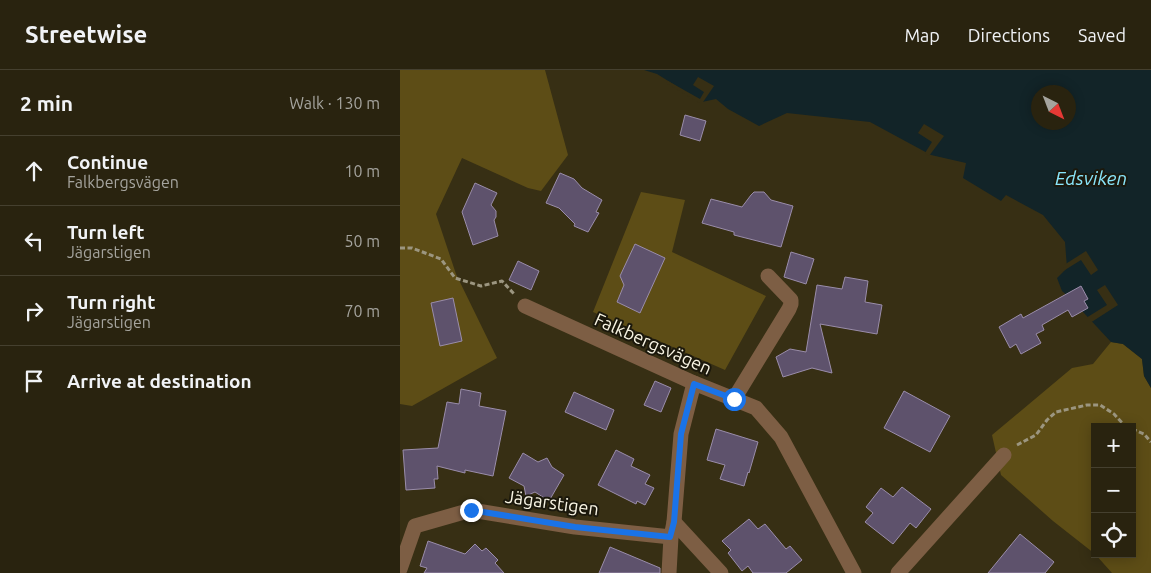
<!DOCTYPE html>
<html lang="en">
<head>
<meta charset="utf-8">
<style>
  body { margin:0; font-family:Ubuntu,sans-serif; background:#352f1d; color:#f1f3f6 }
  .controls { position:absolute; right:15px; bottom:15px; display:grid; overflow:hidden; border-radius:0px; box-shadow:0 2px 12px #0003 }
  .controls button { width:45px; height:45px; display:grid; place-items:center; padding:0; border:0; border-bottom:1px solid #45402f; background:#29230f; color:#f1f3f6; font:25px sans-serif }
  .compass { position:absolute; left:631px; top:15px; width:45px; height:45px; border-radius:50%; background:#29230f; box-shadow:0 2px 12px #0003; rotate:138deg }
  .stop { position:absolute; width:15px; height:15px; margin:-11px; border:4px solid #1a73e8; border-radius:50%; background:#fff }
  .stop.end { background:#1a73e8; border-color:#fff; box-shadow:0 1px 5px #0008 }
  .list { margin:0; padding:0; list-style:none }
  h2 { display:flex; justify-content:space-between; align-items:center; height:65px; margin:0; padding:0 20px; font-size:21px }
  h2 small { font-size:16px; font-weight:400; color:#a5a49e }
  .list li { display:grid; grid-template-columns:32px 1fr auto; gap:15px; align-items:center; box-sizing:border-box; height:70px; padding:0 20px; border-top:1px solid #45402f }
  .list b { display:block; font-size:19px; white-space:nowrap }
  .list p { margin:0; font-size:16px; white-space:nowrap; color:#a5a49e }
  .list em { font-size:16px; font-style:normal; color:#a5a49e }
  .icon { flex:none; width:28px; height:28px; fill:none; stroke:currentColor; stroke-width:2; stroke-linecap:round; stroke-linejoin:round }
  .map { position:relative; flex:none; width:751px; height:503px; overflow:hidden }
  header { display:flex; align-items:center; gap:30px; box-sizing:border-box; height:70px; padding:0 25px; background:#29230f; border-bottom:1px solid #45402f }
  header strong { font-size:24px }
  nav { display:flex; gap:28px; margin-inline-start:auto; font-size:18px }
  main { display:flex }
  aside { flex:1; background:#29230f }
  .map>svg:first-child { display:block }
  .green { fill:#5d4d16 }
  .water { fill:#122428; fill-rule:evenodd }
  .pier { fill:#372f14 }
  .building { fill:#5e526c; stroke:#9a8daa }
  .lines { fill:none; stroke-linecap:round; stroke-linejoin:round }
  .path { stroke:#9c9680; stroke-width:3; stroke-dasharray:5 2.5; stroke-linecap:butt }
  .minor { stroke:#7d5e44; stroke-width:15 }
  .route { stroke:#1a73e8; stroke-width:6 }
  .labels { text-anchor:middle; stroke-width:4; stroke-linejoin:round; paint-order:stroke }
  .street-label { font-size:18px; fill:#f8f4e3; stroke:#1b180c }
  .water-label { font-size:19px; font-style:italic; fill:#89e5fa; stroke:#1b180c }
</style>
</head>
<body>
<header>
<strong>Streetwise</strong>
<nav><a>Map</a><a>Directions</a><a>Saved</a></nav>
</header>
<main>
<aside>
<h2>2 min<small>Walk · 130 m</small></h2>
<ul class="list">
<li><svg class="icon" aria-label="ahead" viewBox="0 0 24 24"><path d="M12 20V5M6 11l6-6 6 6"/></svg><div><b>Continue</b><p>Falkbergsvägen</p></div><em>10 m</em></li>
<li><svg class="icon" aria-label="left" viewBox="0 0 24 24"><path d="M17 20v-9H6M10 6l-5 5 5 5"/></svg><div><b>Turn left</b><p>Jägarstigen</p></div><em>50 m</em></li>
<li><svg class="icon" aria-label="right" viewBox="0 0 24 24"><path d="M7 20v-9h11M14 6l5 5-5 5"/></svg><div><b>Turn right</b><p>Jägarstigen</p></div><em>70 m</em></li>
<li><svg class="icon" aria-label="arrive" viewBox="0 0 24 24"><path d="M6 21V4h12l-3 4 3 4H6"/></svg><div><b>Arrive at destination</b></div></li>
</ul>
</aside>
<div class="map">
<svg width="751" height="503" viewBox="0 0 751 503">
  <rect width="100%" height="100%" fill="#372f14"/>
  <g class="green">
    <polygon points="0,0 145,0 168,85 141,121 128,118 62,88 36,144 56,204 97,288 12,336 0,334"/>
    <polygon points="241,122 285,130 272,182 366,226 325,300 193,242"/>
    <polygon points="711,272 723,274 742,289 744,306 751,318 751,503 712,503 695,484 732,484 732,357 695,357 695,484 653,451 601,405 592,365 672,298 693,294"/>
  </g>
  <path class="water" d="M244,0H751V318L744,306L742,289L723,274L711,272L670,228L662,221L657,208L667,198L665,172L643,145L606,125L601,131L563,108L566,93L531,85L470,52L387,43L359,56L328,39L316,29L302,32L257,4ZM638,22H668V52H638Z"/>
  <g class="pier">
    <polygon points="298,7 314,16 303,32 306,34 301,34 266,13 268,11 300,29 304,22 293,15"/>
    <polygon points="524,54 544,66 529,86 525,83 532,72 518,63"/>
    <polygon points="686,181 698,200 691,205 681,190 660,203 659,202 664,197 664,195"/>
    <polygon points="705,215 718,235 690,253 686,248 707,235 697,220"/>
  </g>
  <g class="building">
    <polygon points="285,45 306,51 300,71 280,65"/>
    <polygon points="160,103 174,109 182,118 202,130 196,142 199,143 188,162 174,156 175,154 159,138 146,133"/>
    <polygon points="75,113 97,123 91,135 96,141 96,147 94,150 98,166 73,175 62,142"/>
    <polygon points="354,122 364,122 371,130 393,136 381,177 334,165 334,162 302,153 311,129 342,137 351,125"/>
    <polygon points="235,174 265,188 240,243 217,232 224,215 220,206"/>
    <polygon points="391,182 414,189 406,214 384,207"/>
    <polygon points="118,191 139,201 131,220 109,210"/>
    <polygon points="445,207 468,211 465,232 482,235 477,264 420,254 432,303 412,298 383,307 376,287 390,279 406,282 417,215 442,219"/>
    <polygon points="681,216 688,229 684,231 688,238 672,247 668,240 642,255 644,260 636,264 641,273 621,284 616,274 610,278 599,257 621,244 623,248"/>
    <polygon points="53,228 62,271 40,276 31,233"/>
    <polygon points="255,311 271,318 261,342 244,335"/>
    <polygon points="61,319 81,323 79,336 106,341 93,406 65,400 65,403 37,396 38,409 34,409 35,418 6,420 3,380 38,378 47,332 59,334"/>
    <polygon points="504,321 550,346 530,382 484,358"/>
    <polygon points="174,322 214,340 206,360 165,342"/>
    <polygon points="316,359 358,372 349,403 348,402 344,416 320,409 325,395 307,390"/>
    <polygon points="216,380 234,389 231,396 250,405 245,414 254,418 245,435 237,431 236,434 198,415"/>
    <polygon points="123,383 138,392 147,388 152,397 164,405 149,431 135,422 126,426 124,416 109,408"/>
    <polygon points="502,417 531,439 516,458 510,453 493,474 465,452 473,443 466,437 481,418 493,427"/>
    <polygon points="349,449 358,459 365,454 386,479 390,476 402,490 386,503 353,503 348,496 342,501 328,483 331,480 322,471"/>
    <polygon points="620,464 654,492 645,503 588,503"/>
    <polygon points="28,471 65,484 75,474 82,481 86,478 98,490 95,493 104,503 24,503 27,498 20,496"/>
    <polygon points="210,477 260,498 260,503 199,503"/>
  </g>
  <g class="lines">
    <g class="path">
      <polyline points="0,178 12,178 41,189 55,208 81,216 102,211 115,225"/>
      <polyline points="732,359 744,364 751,372"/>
      <polyline points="617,375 636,365 647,350 656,342 687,335 700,335 714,344 726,357"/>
    </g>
    <g class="minor">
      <polyline points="125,236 294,313 356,338 381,367 454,503"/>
      <polyline points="334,329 389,239 391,234 391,230 368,206"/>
      <polyline points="274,452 321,503"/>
      <polyline points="0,499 15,456 71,440 175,457 271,467"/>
      <polyline points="269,503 271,467 274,452 281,364 294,313"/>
      <polyline points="498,503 604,385"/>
    </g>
  </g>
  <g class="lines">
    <polyline class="route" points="71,440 175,457 270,467 274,452 281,364 294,314 334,329"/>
  </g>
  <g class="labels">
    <g class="street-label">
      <text transform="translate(253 274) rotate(24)" y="6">Falkbergsvägen</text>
      <text transform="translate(152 433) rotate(8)" y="6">Jägarstigen</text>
    </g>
    <g class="water-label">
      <text x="691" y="115">Edsviken</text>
    </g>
  </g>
</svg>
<div class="controls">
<button>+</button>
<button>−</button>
<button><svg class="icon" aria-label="locate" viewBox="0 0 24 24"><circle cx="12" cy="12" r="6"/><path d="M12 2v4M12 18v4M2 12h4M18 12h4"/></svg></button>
</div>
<svg class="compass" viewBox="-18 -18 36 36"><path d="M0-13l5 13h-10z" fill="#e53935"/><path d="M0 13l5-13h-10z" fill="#a5a49e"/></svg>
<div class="stop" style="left:334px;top:329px"></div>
<div class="stop end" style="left:71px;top:440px"></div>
</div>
</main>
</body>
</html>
